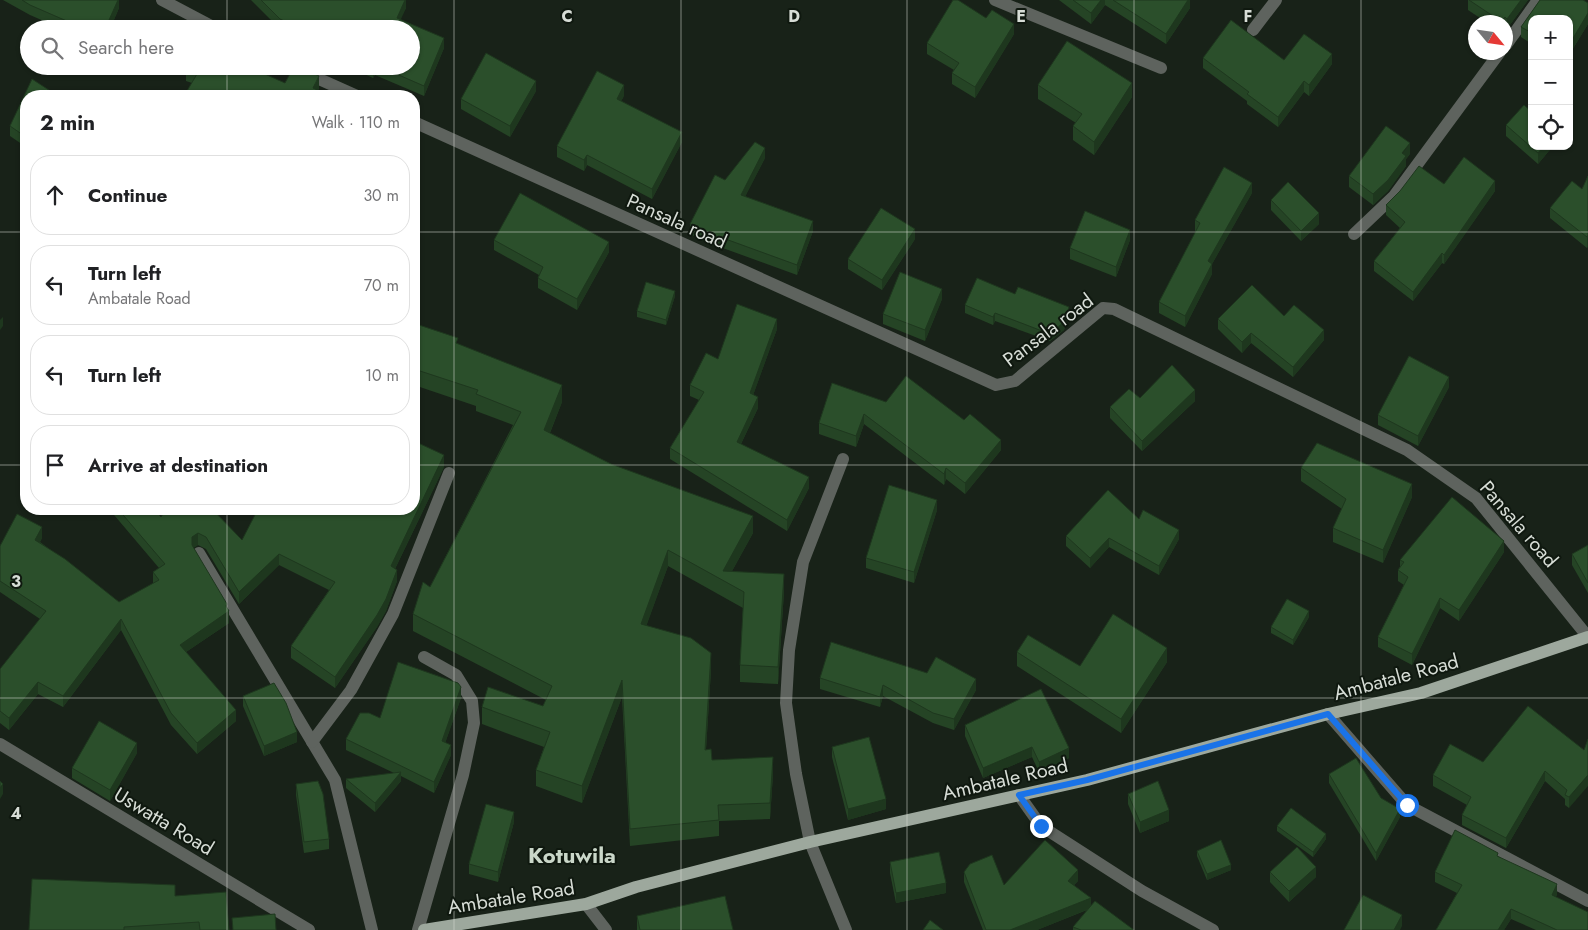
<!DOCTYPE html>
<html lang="en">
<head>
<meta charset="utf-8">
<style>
  body { margin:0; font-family:Jost,sans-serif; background:#f6f6f6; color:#202124 }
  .controls { position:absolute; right:15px; top:15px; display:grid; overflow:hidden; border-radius:10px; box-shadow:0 1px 4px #0004 }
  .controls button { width:45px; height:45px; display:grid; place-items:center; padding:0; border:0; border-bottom:1px solid #e0e0e0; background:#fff; color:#202124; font:25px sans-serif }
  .compass { position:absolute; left:1468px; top:15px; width:45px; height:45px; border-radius:50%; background:#fff; box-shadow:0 1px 4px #0004; rotate:119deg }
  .stop { position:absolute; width:15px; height:15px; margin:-11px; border:4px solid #1a73e8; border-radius:50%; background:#fff }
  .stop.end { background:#1a73e8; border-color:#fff; box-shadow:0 1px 5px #0008 }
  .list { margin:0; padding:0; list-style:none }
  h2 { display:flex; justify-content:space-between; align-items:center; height:65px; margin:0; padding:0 20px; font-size:21px }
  h2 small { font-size:16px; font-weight:400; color:#757577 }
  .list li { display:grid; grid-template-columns:32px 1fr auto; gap:15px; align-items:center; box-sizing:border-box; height:80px; margin:0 10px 10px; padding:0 10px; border:1px solid #e0e0e0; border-radius:20px }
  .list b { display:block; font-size:19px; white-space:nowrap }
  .list p { margin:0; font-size:16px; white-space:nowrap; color:#757577 }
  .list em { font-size:16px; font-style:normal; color:#757577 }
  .icon { flex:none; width:28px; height:28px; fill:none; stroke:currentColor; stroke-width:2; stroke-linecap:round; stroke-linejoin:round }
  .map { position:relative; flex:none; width:1588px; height:930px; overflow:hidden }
  .search { position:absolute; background:#fff; box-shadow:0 1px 4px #0004; left:20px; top:20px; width:400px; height:55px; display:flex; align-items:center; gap:12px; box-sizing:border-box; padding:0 18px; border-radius:28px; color:#757577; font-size:19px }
  .panel { position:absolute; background:#fff; box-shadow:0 1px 4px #0004; left:20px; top:90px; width:400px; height:425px; border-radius:20px }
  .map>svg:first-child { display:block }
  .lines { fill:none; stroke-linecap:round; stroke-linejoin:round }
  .minor { stroke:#5e635e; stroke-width:12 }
  .major { stroke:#9da89d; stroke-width:12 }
  .wall { fill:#254425 }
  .shaded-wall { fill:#1e371e }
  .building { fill:#2b4f2b; stroke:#1e371e }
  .route { stroke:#1a73e8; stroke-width:6 }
  .grid { fill:none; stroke:#d7ddd6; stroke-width:1; stroke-opacity:0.55 }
  .labels { text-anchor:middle; stroke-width:4; stroke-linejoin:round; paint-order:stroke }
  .street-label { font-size:20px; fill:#d7ddd6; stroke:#0f180f }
  .quarter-label { font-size:22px; font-weight:bold; fill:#cad7c9; stroke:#0f180f }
  .grid-label { font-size:16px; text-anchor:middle; font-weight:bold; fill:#d7ddd6; stroke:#0f180f; stroke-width:4; stroke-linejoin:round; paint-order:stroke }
</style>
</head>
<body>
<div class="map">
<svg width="1588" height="930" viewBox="0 0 1588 930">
  <rect width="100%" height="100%" fill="#182218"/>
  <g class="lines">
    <g class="minor">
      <polyline points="162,0 217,29"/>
      <polyline points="995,0 1161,68"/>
      <polyline points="1253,30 1276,0"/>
      <polyline points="1506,45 1538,0"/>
      <polyline points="290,66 357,96"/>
      <polyline points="414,122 996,385 1015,381 1103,308 1114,309 1407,450 1476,498 1588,637"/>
      <polyline points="1354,234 1394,196 1500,52"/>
      <polyline points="843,459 803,562 789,650 786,703 796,774 810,842 846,930"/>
      <polyline points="199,553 335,780 372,930"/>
      <polyline points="1328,714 1407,805 1588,901"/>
      <polyline points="312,742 351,690 393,614 449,473"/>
      <polyline points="0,744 309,930"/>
      <polyline points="1019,795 1041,826 1142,891 1213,930"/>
      <polyline points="586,904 606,930"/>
      <polyline points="418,930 463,775 474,723 472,701 456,675 424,657"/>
    </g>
    <polyline class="major" points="424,930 586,904 636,887 810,842 1087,780 1328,714 1421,693 1588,637"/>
  </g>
  <g class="wall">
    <polygon points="3,0 119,0 119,8 110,29 62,29 30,15"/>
    <polygon points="251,0 406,0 406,8 400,19 444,48 424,96 375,75 373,78 347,66 411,66 411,29 280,29"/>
    <polygon points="1059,0 1190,0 1190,8 1166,44 1105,5 1091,24"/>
    <polygon points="1468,0 1528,0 1507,29 1506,28 1506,22 1486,22 1468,10"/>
    <polygon points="1540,0 1583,0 1588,3 1588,0 1588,24 1569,55 1569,19 1532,19 1532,44 1521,37 1521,27"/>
    <polygon points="1014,34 975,98 952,84 952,73 954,70 927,54 927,43"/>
    <polygon points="1203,58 1284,60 1332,64 1309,96 1304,92 1278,127 1247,104 1247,101 1203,68"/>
    <polygon points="310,66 331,66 327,74"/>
    <polygon points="186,69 285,83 319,88 318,91 192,83 186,81"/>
    <polygon points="1038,85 1132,97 1094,155 1073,140 1073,126 1076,123 1038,99"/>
    <polygon points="536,91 510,137 461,109 461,99"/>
    <polygon points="26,96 26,147 10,136 10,126"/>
    <polygon points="624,96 621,101 682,142 652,199 587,165 584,171 557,157 557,146"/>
    <polygon points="1506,125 1553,146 1538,164 1506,136"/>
    <polygon points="1410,154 1406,159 1406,166 1388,191 1373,205 1349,187 1349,176"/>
    <polygon points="765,158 745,196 813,231 797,275 720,247 719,249 690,234 690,224 725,180"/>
    <polygon points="1588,176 1588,246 1587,248 1550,218 1550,208 1582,189"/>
    <polygon points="1444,184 1495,191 1444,264 1442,263 1413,301 1374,271 1374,261 1400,228 1386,215 1386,205"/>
    <polygon points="1252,193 1212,264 1212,274 1185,327 1159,313 1159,302 1196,231 1195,231 1195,220"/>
    <polygon points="1271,200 1319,224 1301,241 1271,210"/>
    <polygon points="915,239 882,290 848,269 848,259"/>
    <polygon points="494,240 609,252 577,310 538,288 538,278 539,275 494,250"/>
    <polygon points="1130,240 1116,277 1070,259 1070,248"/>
    <polygon points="1015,294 1069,315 1064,330 1050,341 995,321 993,325 965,313 965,305"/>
    <polygon points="675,296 666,325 637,317 637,311"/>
    <polygon points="942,299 925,341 883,324 883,314"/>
    <polygon points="1218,319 1324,340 1293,377 1251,343 1242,353 1218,329"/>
    <polygon points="777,329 753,395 758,408 741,444 809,488 787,531 670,459 670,448 699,400 690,396 690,385 718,359"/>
    <polygon points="414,341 458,344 562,402 550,433 611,464 753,533 732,571 784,591 778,684 740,682 740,665 743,608 668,566 646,626 711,670 706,749 712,760 773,774 770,819 719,821 719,836 630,846 622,697 582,803 536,786 536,770 544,747 482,724 482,707 543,706 546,700 413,631 413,614 430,587 513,425 476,411 476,406 414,385"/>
    <polygon points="832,383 1001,450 965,494 946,479 944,485 864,424 856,447 819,434 819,423"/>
    <polygon points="1449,387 1418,446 1378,425 1378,415"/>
    <polygon points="1140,398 1195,401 1142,451 1110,418 1110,407"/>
    <polygon points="444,467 395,569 397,581 386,611 377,627 335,688 291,658 291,646 329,590 279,565 239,604 206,549 198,545 193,548 227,608 229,623 186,652 236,721 197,754 171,725 121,630 63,707 38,694 9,730 0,723 0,669 40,619 0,592 0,546 42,538 40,542 119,602 153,584 153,572 159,568 109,509 154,509 161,517 166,509 213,509 213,510 242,540 414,509"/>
    <polygon points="1301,468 1412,497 1383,563 1333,542 1333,528 1342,509 1301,481"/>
    <polygon points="937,510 914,583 866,568 866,558"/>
    <polygon points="1139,519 1179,539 1159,575 1109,547 1090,568 1066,546 1066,536"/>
    <polygon points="1588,545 1588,593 1572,565 1572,554"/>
    <polygon points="1504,552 1459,621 1440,608 1412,665 1378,647 1378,637 1404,585 1398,581 1398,570 1400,567 1400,560"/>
    <polygon points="1309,617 1293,645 1271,633 1271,627"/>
    <polygon points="1017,652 1080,666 1167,662 1121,733 1017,666"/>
    <polygon points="820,678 976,690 954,730 933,723 883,696 880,707 820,689"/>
    <polygon points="243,696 297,742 264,756 243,706"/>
    <polygon points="461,698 445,743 451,755 434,793 401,776 401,781 375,812 346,788 346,779 394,773 346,750 346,739 380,718"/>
    <polygon points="965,725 1069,758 1039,772 1032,757 983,778 965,736"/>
    <polygon points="832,747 886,809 848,820 832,757"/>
    <polygon points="1584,750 1569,808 1565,805 1565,799 1545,781 1506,848 1462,825 1462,815 1467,805 1433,786 1433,775 1483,762"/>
    <polygon points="137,753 110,801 72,778 72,768"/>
    <polygon points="1329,774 1381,798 1400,817 1376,861 1329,783"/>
    <polygon points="296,784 329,839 329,849 304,853 296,795"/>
    <polygon points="1128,794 1169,821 1140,833 1128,804"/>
    <polygon points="514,822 498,882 469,874 469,864"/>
    <polygon points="1277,826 1326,839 1313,857 1277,831"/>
    <polygon points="1197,851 1231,870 1207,880 1197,856"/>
    <polygon points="1498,856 1557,894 1556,897 1588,930 1536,930 1511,919 1504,930 1436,930 1457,893 1435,882 1435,872"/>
    <polygon points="890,862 946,893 896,903 890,873"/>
    <polygon points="964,872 1004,885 1078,881 1074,885 1091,905 1134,930 1073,930 1073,927 1087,910 1037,930 983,930 964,882"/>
    <polygon points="1270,872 1316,877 1289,902 1270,882"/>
    <polygon points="175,896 229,930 29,930"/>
    <polygon points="637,916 733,930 637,930"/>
  </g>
  <g class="shaded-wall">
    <polygon points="118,0 119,0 119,8 110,29 105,29"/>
    <polygon points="405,0 406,0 406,8 397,28 397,18"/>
    <polygon points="1101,0 1105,0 1105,5 1091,24 1091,13"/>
    <polygon points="1188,0 1190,0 1190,8 1166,44 1166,34"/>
    <polygon points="1521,0 1528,0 1507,29 1507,19"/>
    <polygon points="1588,13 1588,24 1569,55 1569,45"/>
    <polygon points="1014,24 1014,34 975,98 975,87"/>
    <polygon points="444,38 444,48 424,96 424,86"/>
    <polygon points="1332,54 1332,64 1309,96 1309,85"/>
    <polygon points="327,66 331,66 327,74"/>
    <polygon points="374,66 375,66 375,75 373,78 373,68"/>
    <polygon points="319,76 319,88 315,96 313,88"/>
    <polygon points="536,81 536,91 510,137 510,126"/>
    <polygon points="1304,81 1304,92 1278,127 1278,117"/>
    <polygon points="1132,83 1132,97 1094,155 1094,142"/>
    <polygon points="624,85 624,96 617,109 617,99"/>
    <polygon points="682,132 682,142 652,199 652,189"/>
    <polygon points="1410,143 1410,154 1406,159 1406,166 1388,191 1373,205 1373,194"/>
    <polygon points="1544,146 1553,146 1538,164 1538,153"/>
    <polygon points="765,148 765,158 741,205 741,195"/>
    <polygon points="587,155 587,165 584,171 584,160"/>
    <polygon points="1495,181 1495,191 1444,264 1444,255"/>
    <polygon points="1252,183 1252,193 1212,264 1212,274 1185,327 1185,316 1208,261"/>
    <polygon points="1319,213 1319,224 1301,241 1301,231"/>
    <polygon points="813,221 813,231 797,275 797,265"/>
    <polygon points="915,229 915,239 882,290 882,280"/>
    <polygon points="1130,230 1130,240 1116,277 1116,267"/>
    <polygon points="1588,235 1588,246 1587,248 1587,237"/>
    <polygon points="720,237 720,247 719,249 719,239"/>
    <polygon points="609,242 609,252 577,310 577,299"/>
    <polygon points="1442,253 1442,263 1413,301 1413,292"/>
    <polygon points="942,289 942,299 925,341 925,330"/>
    <polygon points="675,291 675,296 666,325 666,320"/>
    <polygon points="1069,307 1069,315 1064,330 1050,341 1050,334"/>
    <polygon points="995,313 995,321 993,325 993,317"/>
    <polygon points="3,317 3,326 0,330 0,320"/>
    <polygon points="777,319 777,329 750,404 750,393"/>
    <polygon points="1324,330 1324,340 1293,377 1293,367"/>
    <polygon points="1251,333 1251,343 1242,353 1242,342"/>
    <polygon points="1449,377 1449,387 1418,446 1418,436"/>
    <polygon points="562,385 562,402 544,447 544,430"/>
    <polygon points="1195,390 1195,401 1142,451 1142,441"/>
    <polygon points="758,397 758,408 737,452 737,442"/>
    <polygon points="864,414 864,424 856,447 856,436"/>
    <polygon points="1001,440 1001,450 965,494 965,483"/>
    <polygon points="444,455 444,467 391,577 391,566"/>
    <polygon points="946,468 946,479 944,485 944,474"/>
    <polygon points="809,477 809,488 787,531 787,520"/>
    <polygon points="1412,484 1412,497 1383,563 1383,550"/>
    <polygon points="937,500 937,510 914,583 914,572"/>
    <polygon points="753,516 753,533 726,582 723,571"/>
    <polygon points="42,527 42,538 35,551 35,540"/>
    <polygon points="1179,530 1179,539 1159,575 1159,566"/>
    <polygon points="198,533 198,545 192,549 192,537"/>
    <polygon points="1109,538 1109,547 1090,568 1090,558"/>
    <polygon points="1504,541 1504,552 1459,621 1459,610"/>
    <polygon points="668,550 668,566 641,641 641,624"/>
    <polygon points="279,554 279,565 239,604 239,592"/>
    <polygon points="397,570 397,581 386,611 377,627 335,688 335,677"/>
    <polygon points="784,574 784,591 778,684 778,667"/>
    <polygon points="1440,598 1440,608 1412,665 1412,654"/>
    <polygon points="227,604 227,613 229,611 229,623 180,656 180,645"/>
    <polygon points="1309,611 1309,617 1293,645 1293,640"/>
    <polygon points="121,619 121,630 63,707 63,696"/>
    <polygon points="1167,648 1167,662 1121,733 1121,719"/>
    <polygon points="711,653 711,670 705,766 705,750"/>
    <polygon points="976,679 976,690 954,730 954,719"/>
    <polygon points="622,680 622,697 582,803 582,786"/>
    <polygon points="38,682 38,694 9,730 9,718"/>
    <polygon points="883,685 883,696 880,707 880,697"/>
    <polygon points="461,687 461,698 442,752 442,741"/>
    <polygon points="236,710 236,721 197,754 197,743"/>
    <polygon points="297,732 297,742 264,756 264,746"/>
    <polygon points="137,743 137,753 110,801 110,790"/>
    <polygon points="451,745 451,755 434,793 434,782"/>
    <polygon points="1032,747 1032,757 983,778 983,768"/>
    <polygon points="1069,748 1069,758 1039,772 1039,762"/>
    <polygon points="773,757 773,774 770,819 770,803"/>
    <polygon points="1545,771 1545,781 1506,848 1506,838"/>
    <polygon points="401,772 401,781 375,812 375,803"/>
    <polygon points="1588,775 1588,786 1569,808 1569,797"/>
    <polygon points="3,784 3,794 0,799 0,788"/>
    <polygon points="886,799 886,809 848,820 848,809"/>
    <polygon points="1400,809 1400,817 1376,861 1376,853"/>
    <polygon points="1169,810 1169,821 1140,833 1140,822"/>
    <polygon points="514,812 514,822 498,882 498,872"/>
    <polygon points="1326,834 1326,839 1313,857 1313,852"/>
    <polygon points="1231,865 1231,870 1207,880 1207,874"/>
    <polygon points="1316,867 1316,877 1289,902 1289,891"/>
    <polygon points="1078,870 1078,881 1068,891 1068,881"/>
    <polygon points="946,883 946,893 896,903 896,893"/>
    <polygon points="1557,884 1557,894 1552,905 1552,895"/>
    <polygon points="1091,898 1091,908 1037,930 1010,930"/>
    <polygon points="1511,909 1511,919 1504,930 1498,930"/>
    <polygon points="1402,915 1402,926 1400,930 1394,930"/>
  </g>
  <g class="building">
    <polygon points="22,0 118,0 105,29 85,29 30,5"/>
    <polygon points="261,0 405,0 397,18 444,38 424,86 378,66 411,66 411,29 301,29 280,19"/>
    <polygon points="953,0 958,0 986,18 992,10 1014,24 975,87 952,73 959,63 927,43"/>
    <polygon points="1073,0 1101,0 1091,13"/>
    <polygon points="1113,0 1188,0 1166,34"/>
    <polygon points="1469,0 1521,0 1507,19 1505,17 1502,22"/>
    <polygon points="1540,0 1583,0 1588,3 1588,13 1569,45 1569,19 1532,19 1532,33 1521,27"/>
    <polygon points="1231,20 1284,60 1304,34 1332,54 1309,85 1304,81 1278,117 1247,94 1249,92 1203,58"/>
    <polygon points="1067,41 1132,83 1094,142 1073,126 1082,114 1038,85"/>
    <polygon points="486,53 536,81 510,126 461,99"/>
    <polygon points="187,66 247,66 285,83 294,66 297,66 319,76 313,88 331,96 184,96 197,74 186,69"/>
    <polygon points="597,71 624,85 617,99 682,132 652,189 587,155 584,160 557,146"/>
    <polygon points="32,79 58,96 26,96 26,137 10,126"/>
    <polygon points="1524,105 1532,112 1532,146 1544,146 1538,153 1506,125"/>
    <polygon points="1386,126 1410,143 1402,153 1406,156 1388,180 1373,194 1349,176"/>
    <polygon points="755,142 765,148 741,195 813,221 797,265 720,237 719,239 690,224 715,175 725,180"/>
    <polygon points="1464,157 1495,181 1444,255 1442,253 1413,292 1374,261 1405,222 1386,205 1400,191 1419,166 1444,184"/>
    <polygon points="1224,167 1252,183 1208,261 1212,264 1185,316 1159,302 1200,223 1195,220"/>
    <polygon points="1588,176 1588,235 1587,237 1550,208 1572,181 1582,189"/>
    <polygon points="1288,182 1319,213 1301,231 1271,200"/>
    <polygon points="520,193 609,242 577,299 538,278 543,267 494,240"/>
    <polygon points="881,208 915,229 882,280 848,259"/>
    <polygon points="1085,211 1130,230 1116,267 1070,248"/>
    <polygon points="900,272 942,289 925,330 883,314"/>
    <polygon points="977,278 1015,294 1018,287 1069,307 1064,322 1050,334 995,313 993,317 965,305"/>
    <polygon points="646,282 675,291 666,320 637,311"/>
    <polygon points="1252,285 1284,316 1294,305 1324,330 1293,367 1251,333 1242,342 1218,319"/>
    <polygon points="737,304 777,319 750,393 758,397 737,442 809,477 787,520 670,448 704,392 690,385 706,353 718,359"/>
    <polygon points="419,325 458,338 456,343 562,385 544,430 611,464 753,516 723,571 784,574 778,667 740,665 744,592 668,550 641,624 691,638 711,653 705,750 711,749 712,760 773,757 770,803 718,805 719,820 630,829 622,680 582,786 536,770 550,732 482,707 488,687 543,706 552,686 413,614 423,582 430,587 521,412 476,394 478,390 414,369 414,341"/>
    <polygon points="1409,356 1449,377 1418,436 1378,415"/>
    <polygon points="1172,365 1195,390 1142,441 1110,407 1129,389 1140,398"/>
    <polygon points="906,376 964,420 970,414 1001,440 965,483 946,468 944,474 864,414 856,436 819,423 832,383 886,402"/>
    <polygon points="414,441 444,455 391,566 397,570 386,599 377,615 335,677 291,646 335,582 279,554 239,592 206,537 198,533 192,537 192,545 227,604 226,606 229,611 180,645 236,710 197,743 171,713 121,619 63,696 38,682 9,718 0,711 0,669 46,611 0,581 0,546 17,514 42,527 35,540 65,559 119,602 159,580 153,572 165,564 118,509 154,509 161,517 166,509 212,509 242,540 258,509 414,509"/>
    <polygon points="1317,443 1412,484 1383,550 1333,528 1346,499 1301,468"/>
    <polygon points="889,485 937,500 914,572 866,558"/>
    <polygon points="1108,490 1139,519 1143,510 1179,530 1159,566 1109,538 1090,558 1066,536"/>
    <polygon points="1452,497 1504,541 1459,610 1440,598 1412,654 1378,637 1408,577 1398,570 1404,562 1400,560"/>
    <polygon points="1588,545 1588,583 1572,554"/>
    <polygon points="1287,599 1309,611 1293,640 1271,627"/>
    <polygon points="1113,614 1167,648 1121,719 1017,652 1028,635 1080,666"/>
    <polygon points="831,642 927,673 936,657 976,679 954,719 933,713 883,685 880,697 820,678"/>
    <polygon points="398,662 458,683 461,687 442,741 451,745 434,782 346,739 360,713 369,713 380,718"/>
    <polygon points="274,683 286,703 297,732 264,746 243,696"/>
    <polygon points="1041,689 1069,748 1039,762 1032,747 983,768 965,725"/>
    <polygon points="1528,706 1584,750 1588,739 1588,775 1569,797 1565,795 1567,790 1545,771 1506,838 1462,815 1471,797 1433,775 1450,744 1483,762"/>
    <polygon points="99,721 137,743 110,790 72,768"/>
    <polygon points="869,737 886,799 848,809 832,747"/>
    <polygon points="1356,758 1381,798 1400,809 1376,853 1329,774"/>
    <polygon points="401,772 375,803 346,779"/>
    <polygon points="0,781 3,784 0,788"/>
    <polygon points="318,781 323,794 329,839 304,842 296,784"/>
    <polygon points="1158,781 1169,810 1140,822 1128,794"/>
    <polygon points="486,804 514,812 498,872 469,864"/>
    <polygon points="1291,808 1326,834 1313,852 1277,826"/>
    <polygon points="1455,830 1498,853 1497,856 1557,884 1552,895 1588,912 1588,930 1557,930 1511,909 1498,930 1436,930 1462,885 1435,872"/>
    <polygon points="1045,840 1078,870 1068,881 1091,898 1010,930 986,930 964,872 970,864 992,855 1004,885"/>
    <polygon points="1221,840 1231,865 1207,874 1197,851"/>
    <polygon points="1297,847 1316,867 1289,891 1270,872"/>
    <polygon points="939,852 946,883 896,893 890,862"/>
    <polygon points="32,879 175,885 175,896 226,892 229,930 200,930 199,922 124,927 124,930 29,930"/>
    <polygon points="1363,895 1402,915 1394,930 1344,930"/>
    <polygon points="725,896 733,930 640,930 637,916"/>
    <polygon points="1095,901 1134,930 1081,930 1073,927"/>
    <polygon points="275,914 276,930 233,930 232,918"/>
    <polygon points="930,920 943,930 923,930"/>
  </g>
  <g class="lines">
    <polyline class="route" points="1041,826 1019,795 1087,780 1328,714 1407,805"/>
  </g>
  <path class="grid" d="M227,0V29M454,0V930M681,0V930M907,0V930M1134,0V930M1361,0V930M227,66V96M0,232H26M414,232H1588M0,465H26M414,465H1588M227,509V930M0,698H1588"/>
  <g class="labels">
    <g class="street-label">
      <text transform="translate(677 221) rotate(24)" y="7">Pansala road</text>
      <text transform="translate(1048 330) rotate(-37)" y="7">Pansala road</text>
      <text transform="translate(1519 524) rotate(49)" y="7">Pansala road</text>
      <text transform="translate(1396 677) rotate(-15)" y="7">Ambatale Road</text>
      <text transform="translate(1005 779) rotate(-13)" y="7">Ambatale Road</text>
      <text transform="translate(164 821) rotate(31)" y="7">Uswatta Road</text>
      <text transform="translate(511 897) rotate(-9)" y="7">Ambatale Road</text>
    </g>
    <g class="quarter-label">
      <text x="572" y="863">Kotuwila</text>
    </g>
  </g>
  <g class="grid-label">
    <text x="567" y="22">C</text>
    <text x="794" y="22">D</text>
    <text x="1021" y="22">E</text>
    <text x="1248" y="22">F</text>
    <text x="16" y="587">3</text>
    <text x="16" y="819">4</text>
  </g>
</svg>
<div class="controls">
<button>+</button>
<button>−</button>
<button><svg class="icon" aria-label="locate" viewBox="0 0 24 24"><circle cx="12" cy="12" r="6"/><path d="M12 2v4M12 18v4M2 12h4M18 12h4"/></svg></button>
</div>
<svg class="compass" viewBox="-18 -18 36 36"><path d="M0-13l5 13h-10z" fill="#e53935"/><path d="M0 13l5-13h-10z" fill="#757577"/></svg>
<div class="stop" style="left:1407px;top:805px"></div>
<div class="stop end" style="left:1041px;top:826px"></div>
<div class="search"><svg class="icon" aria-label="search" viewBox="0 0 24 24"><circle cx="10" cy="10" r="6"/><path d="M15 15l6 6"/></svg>Search here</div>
<section class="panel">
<h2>2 min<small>Walk · 110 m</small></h2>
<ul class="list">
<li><svg class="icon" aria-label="ahead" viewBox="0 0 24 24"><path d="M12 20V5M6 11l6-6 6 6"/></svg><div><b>Continue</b></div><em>30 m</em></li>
<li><svg class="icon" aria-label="left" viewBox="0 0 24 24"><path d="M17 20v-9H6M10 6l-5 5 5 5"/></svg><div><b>Turn left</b><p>Ambatale Road</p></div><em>70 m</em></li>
<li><svg class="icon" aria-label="left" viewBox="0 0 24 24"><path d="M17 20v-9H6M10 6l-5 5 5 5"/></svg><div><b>Turn left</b></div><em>10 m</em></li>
<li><svg class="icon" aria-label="arrive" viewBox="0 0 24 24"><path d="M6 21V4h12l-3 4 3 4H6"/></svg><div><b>Arrive at destination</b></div></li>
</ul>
</section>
</div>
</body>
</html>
